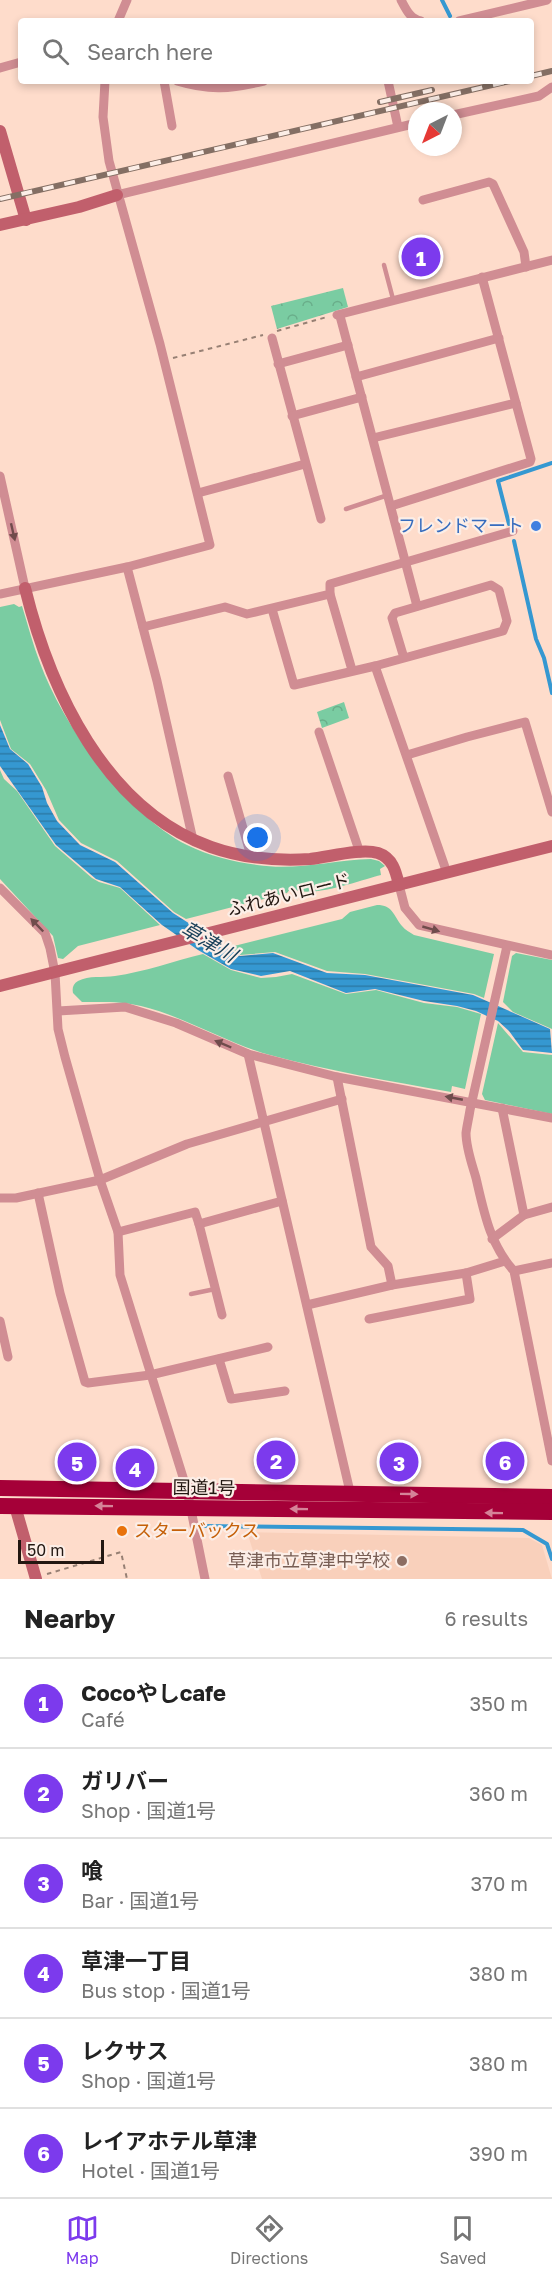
<!DOCTYPE html>
<html lang="en">
<head>
<meta charset="utf-8">
<style>
  body { margin:0; font-family:"Golos Text","Noto Sans JP",sans-serif; background:#f2f2f2; color:#222 }
  .compass { position:absolute; left:408px; top:102px; width:54px; height:54px; border-radius:50%; background:#fff; box-shadow:0 3px 9px #0003; rotate:222deg }
  .scale { position:absolute; left:18px; bottom:15px; width:86px; box-sizing:border-box; padding-left:6px; border:3px solid #221711; border-top:0; font-size:16px; line-height:21px; white-space:nowrap; color:#221711; -webkit-text-stroke:4px #fceee7; paint-order:stroke }
  .you { position:absolute; left:258px; top:838px; width:21px; height:21px; margin:-15px; border:4px solid #fff; border-radius:50%; background:#1a73e8; box-shadow:0 0 0 9px #1a73e833 }
  .badge { display:grid; place-items:center; width:39px; height:39px; border-radius:50%; background:#7c3aed; color:#fff; font-size:20px; font-weight:700 }
  .pin { position:absolute; translate:-50% -50%; border:3px solid #fff; box-shadow:0 2px 6px #0006 }
  .list { margin:0; padding:0; list-style:none }
  h2 { display:flex; justify-content:space-between; align-items:center; height:78px; margin:0; padding:0 24px; font-size:26px }
  h2 small { font-size:20px; font-weight:400; color:#767676 }
  .list li { display:grid; grid-template-columns:39px 1fr auto; gap:18px; align-items:center; box-sizing:border-box; height:90px; padding:0 24px; border-top:2px solid #e0e0e0 }
  .list b { display:block; font-size:22px; white-space:nowrap }
  .list p { margin:0; font-size:20px; white-space:nowrap; color:#767676 }
  .list em { font-size:20px; font-style:normal; color:#767676 }
  .icon { flex:none; width:33px; height:33px; fill:none; stroke:currentColor; stroke-width:2; stroke-linecap:round; stroke-linejoin:round }
  .map { position:relative; flex:none; width:552px; height:1579px; overflow:hidden }
  .search { position:absolute; background:#fff; box-shadow:0 3px 9px #0003; left:18px; right:18px; top:18px; height:66px; display:flex; align-items:center; gap:15px; box-sizing:border-box; padding:0 21px; border-radius:6px; color:#767676; font-size:22px }
  .sheet { height:618px; background:#fff }
  nav { display:flex; justify-content:space-around; align-items:center; box-sizing:border-box; height:84px; border-top:2px solid #e0e0e0; background:#fff; font-size:16px; color:#767676 }
  nav a { display:grid; justify-items:center; gap:3px }
  nav .on { color:#7c3aed }
  .map>svg:first-child { display:block }
  .built { fill:#f9d0bb }
  .grass { fill:#7acca2 }
  .park { fill:url(#park-crowns) }
  .water { fill:url(#water-rules) }
  .lines { fill:none; stroke-linecap:round; stroke-linejoin:round }
  .stream { stroke:#3598d1; stroke-width:4 }
  .path { stroke:#978074; stroke-width:2; stroke-dasharray:4.5 4.5; stroke-linecap:butt }
  .lane { stroke:#d08d93; stroke-width:4.5 }
  .street { stroke:#d08d93; stroke-width:9 }
  .secondary { stroke:#c15f6c; stroke-width:12 }
  .highway { stroke:#a50038; stroke-width:16 }
  .rail-casing { stroke:#846f64; stroke-width:6 }
  .rail { stroke:#fceee7; stroke-width:4; stroke-dasharray:11; stroke-linecap:butt }
  .oneway { fill:#704c4c }
  .oneway2 { fill:#d58398 }
  .shop-dot { fill:#3f7fe0; stroke:#fceee7; stroke-width:2 }
  .food-dot { fill:#e8710a; stroke:#fceee7; stroke-width:2 }
  .education-dot { fill:#8d6e63; stroke:#fceee7; stroke-width:2 }
  .labels { text-anchor:middle; stroke-width:4.5; stroke-linejoin:round; paint-order:stroke }
  .shop-label { font-size:18px; fill:#366cbe; stroke:#fceee7; text-anchor:end }
  .street-label { font-size:18px; fill:#221711; stroke:#fceee7 }
  .food-label { font-size:18px; fill:#c56008; stroke:#fceee7; text-anchor:start }
  .education-label { font-size:18px; fill:#785e54; stroke:#fceee7; text-anchor:end }
  .water-label { font-size:20px; font-style:italic; fill:#184059; stroke:#fceee7 }
</style>
</head>
<body>
<div class="map">
<svg width="552" height="1579" viewBox="0 0 552 1579">
  <defs>
    <pattern id="park-crowns" width="20" height="18" patternUnits="userSpaceOnUse" patternTransform="scale(1.5)"><rect width="20" height="18" fill="#7acca2"/><path d="M2 6a3 3 0 1 1 6 0M12 15a3 3 0 1 1 6 0" fill="none" stroke="#69ae8a"/></pattern>
    <pattern id="water-rules" width="6" height="5" patternUnits="userSpaceOnUse" patternTransform="scale(1.5)"><rect width="6" height="5" fill="#3598d1"/><path d="M0 2.5h6" fill="none" stroke="#2c7ba8"/></pattern>
  </defs>
  <rect width="100%" height="100%" fill="#fedccb"/>
  <polygon class="built" points="247,1532 529,1538 542,1545 552,1579 262,1579"/>
  <g class="grass">
    <path d="M14,604L19,607L22,606C28,625 33,645 40,663C63,726 127,815 187,845C209,856 234,862 257,865C296,871 333,860 371,859L379,861L385,866L380,869L381,875C361,880 308,900 291,888L287,893L186,919L174,912L117,861L81,843L59,820L46,790L30,764L11,749L0,720V607Z"/>
    <polygon points="0,770 4,779 17,791 55,846 92,878 99,882 120,888 160,925 78,946 63,959 58,958 53,936 0,879"/>
    <path d="M377,905C393,905 393,915 402,926C405,930 410,932 414,935L494,954L484,998L474,994L365,974L327,971L275,952L240,955L230,947L342,919L350,912Z"/>
    <polygon points="516,953 552,960 552,1029 513,1012 503,1002 512,956"/>
    <path d="M203,954L231,970L261,978L276,977L292,974L346,994L376,990L424,1003L457,1007L481,1014L465,1089L452,1086L451,1092C390,1081 329,1071 270,1055C226,1043 186,1017 141,1006C122,1001 101,1002 82,1002L73,993C72,988 73,984 78,981C89,975 103,978 115,976C144,972 174,961 203,954Z"/>
    <polygon points="498,1023 523,1052 552,1055 552,1114 485,1100 482,1094"/>
  </g>
  <g class="park">
    <polygon points="343,288 348,307 277,329 271,306"/>
    <polygon points="344,702 349,718 322,728 317,712"/>
  </g>
  <polygon class="water" points="0,725 10,749 28,764 42,787 47,803 57,821 80,845 115,862 173,913 240,956 273,953 327,973 365,975 473,995 550,1029 552,1053 523,1050 509,1031 498,1021 476,1011 457,1006 424,1001 375,989 346,993 290,971 261,976 231,969 198,950 162,925 120,887 96,879 56,845 0,766"/>
  <g class="lines">
    <g class="stream">
      <polyline points="442,0 450,16"/>
      <polyline points="509,524 498,481 552,463"/>
      <polyline points="514,541 536,639 544,658 552,693"/>
      <polyline points="205,1526 523,1530 547,1544 552,1559"/>
    </g>
    <g class="path">
      <polyline points="277,331 327,317"/>
      <polyline points="173,358 263,335"/>
      <polyline points="47,1574 121,1552 127,1579"/>
    </g>
    <g class="lane">
      <polyline points="384,265 393,299"/>
      <polyline points="346,509 388,495"/>
      <polyline points="191,1294 215,1289"/>
    </g>
    <g class="street">
      <path d="M401,0C406,9 410,19 421,21"/>
      <polyline points="118,21 127,0"/>
      <polyline points="459,21 547,0"/>
      <polyline points="0,68 21,62"/>
      <polyline points="164,81 172,126"/>
      <path d="M177,81C210,91 230,89 264,81"/>
      <polyline points="388,81 398,127"/>
      <polyline points="453,115 539,96 552,87"/>
      <polyline points="117,195 417,123"/>
      <polyline points="423,200 489,182 493,184 524,252 526,267"/>
      <polyline points="337,315 552,260"/>
      <polyline points="340,316 417,606"/>
      <polyline points="272,338 321,519"/>
      <polyline points="278,364 348,345"/>
      <polyline points="356,377 499,338"/>
      <polyline points="292,416 362,397"/>
      <polyline points="373,438 516,403"/>
      <polyline points="0,476 25,588"/>
      <polyline points="198,493 305,464"/>
      <polyline points="391,506 530,462 531,459 482,277"/>
      <polyline points="127,567 157,681 193,840"/>
      <polyline points="0,594 127,567 210,545 160,344 109,161 103,117 105,81"/>
      <polyline points="330,594 352,670"/>
      <polyline points="272,609 294,685 375,666 447,873"/>
      <polyline points="143,627 225,607 247,614 330,594 330,584 513,531"/>
      <polyline points="375,666 503,631 507,621 499,590 491,585 395,613 392,618 404,658"/>
      <polyline points="319,732 360,853"/>
      <polyline points="407,755 467,737 525,722 552,812"/>
      <polyline points="228,776 251,856"/>
      <polyline points="399,885 405,908 419,925 552,955"/>
      <polyline points="0,888 45,933 50,948 55,973 58,1029 65,1057 100,1180 118,1232 120,1275 187,1490 205,1579"/>
      <path d="M507,946L470,1110C469,1117 467,1125 466,1133C466,1148 472,1164 476,1178C484,1212 490,1245 514,1271L552,1461"/>
      <polyline points="58,1011 125,1007 176,1023 248,1054 337,1077 552,1118"/>
      <polyline points="248,1054 351,1496"/>
      <polyline points="337,1077 371,1247 388,1266 392,1285"/>
      <polyline points="502,1108 524,1215"/>
      <polyline points="38,1193 60,1293 85,1382 88,1383 150,1375 268,1347"/>
      <polyline points="0,1198 16,1198 100,1180 187,1144 342,1099"/>
      <polyline points="199,1224 222,1315"/>
      <polyline points="118,1232 195,1212 199,1224 282,1201"/>
      <polyline points="492,1239 524,1215 552,1207"/>
      <polyline points="514,1271 552,1263"/>
      <polyline points="307,1305 392,1285 466,1273 505,1261"/>
      <polyline points="369,1319 470,1299 466,1273"/>
      <polyline points="0,1321 8,1357"/>
      <polyline points="219,1359 231,1399 285,1391"/>
    </g>
    <g class="secondary">
      <polyline points="0,131 26,220"/>
      <polyline points="0,225 79,207 117,195"/>
      <path d="M25,588C50,690 105,809 211,847C242,858 278,861 310,859C329,857 361,848 378,853C393,858 396,872 399,885"/>
      <polyline points="0,986 552,846"/>
      <polyline points="15,1506 36,1579"/>
    </g>
    <g class="highway">
      <polyline points="0,1488 552,1497"/>
      <polyline points="0,1506 552,1512"/>
    </g>
    <g class="rail-casing">
      <g id="rail">
        <polyline points="531,76 552,71"/>
        <polyline points="380,102 432,90"/>
        <polyline points="0,199 510,81"/>
      </g>
    </g>
    <use href="#rail" class="rail"/>
  </g>
  <defs><path id="oneway-solid" d="M-6-.8H1V-3.2L6.5 0L1 3.2V.8H-6Z" transform="scale(1.5)"/></defs>
  <g class="oneway">
    <use href="#oneway-solid" transform="translate(13 532) rotate(77)"/>
    <use href="#oneway-solid" transform="translate(37 925) rotate(-134)"/>
    <use href="#oneway-solid" transform="translate(431 929) rotate(16)"/>
    <use href="#oneway-solid" transform="translate(223 1044) rotate(-157)"/>
    <use href="#oneway-solid" transform="translate(454 1098) rotate(-169)"/>
  </g>
  <g class="oneway2">
    <use href="#oneway-solid" transform="translate(409 1494) rotate(1)"/>
    <use href="#oneway-solid" transform="translate(104 1506) rotate(-179)"/>
    <use href="#oneway-solid" transform="translate(299 1509) rotate(-179)"/>
    <use href="#oneway-solid" transform="translate(494 1513) rotate(-179)"/>
  </g>
  <circle class="shop-dot" cx="536" cy="526" r="6"/>
  <circle class="food-dot" cx="122" cy="1531" r="6"/>
  <circle class="education-dot" cx="402" cy="1561" r="6"/>
  <g class="labels">
    <g class="shop-label">
      <text x="524" y="532">フレンドマート</text>
    </g>
    <g class="street-label">
      <text transform="translate(289 895) rotate(-14)" y="6">ふれあいロード</text>
      <text transform="translate(204 1488) rotate(1)" y="6">国道1号</text>
    </g>
    <g class="food-label">
      <text x="134" y="1537">スターバックス</text>
    </g>
    <g class="education-label">
      <text x="390" y="1567">草津市立草津中学校</text>
    </g>
    <g class="water-label">
      <text transform="translate(209 942) rotate(30)" y="7">草津川</text>
    </g>
  </g>
</svg>
<svg class="compass" viewBox="-18 -18 36 36"><path d="M0-13l5 13h-10z" fill="#e53935"/><path d="M0 13l5-13h-10z" fill="#767676"/></svg>
<div class="scale">50 m</div>
<div class="you"></div>
<div class="pin badge" style="left:421px;top:257px">1</div>
<div class="pin badge" style="left:276px;top:1460px">2</div>
<div class="pin badge" style="left:399px;top:1462px">3</div>
<div class="pin badge" style="left:135px;top:1468px">4</div>
<div class="pin badge" style="left:77px;top:1462px">5</div>
<div class="pin badge" style="left:505px;top:1461px">6</div>
<div class="search"><svg class="icon" aria-label="search" viewBox="0 0 24 24"><circle cx="10" cy="10" r="6"/><path d="M15 15l6 6"/></svg>Search here</div>
</div>
<section class="sheet">
<h2>Nearby<small>6 results</small></h2>
<ul class="list">
<li><span class="badge">1</span><div><b>Cocoやしcafe</b><p>Café</p></div><em>350 m</em></li>
<li><span class="badge">2</span><div><b>ガリバー</b><p>Shop · 国道1号</p></div><em>360 m</em></li>
<li><span class="badge">3</span><div><b>喰</b><p>Bar · 国道1号</p></div><em>370 m</em></li>
<li><span class="badge">4</span><div><b>草津一丁目</b><p>Bus stop · 国道1号</p></div><em>380 m</em></li>
<li><span class="badge">5</span><div><b>レクサス</b><p>Shop · 国道1号</p></div><em>380 m</em></li>
<li><span class="badge">6</span><div><b>レイアホテル草津</b><p>Hotel · 国道1号</p></div><em>390 m</em></li>
</ul>
</section>
<nav>
<a class="on"><svg class="icon" aria-label="map" viewBox="0 0 24 24"><path d="M3 6l6-2 6 2 6-2v14l-6 2-6-2-6 2zM9 4v14M15 6v14"/></svg>Map</a>
<a><svg class="icon" aria-label="directions" viewBox="0 0 24 24"><path d="M12 3l9 9-9 9-9-9zM9 14v-3h6M13 9l2 2-2 2"/></svg>Directions</a>
<a><svg class="icon" aria-label="saved" viewBox="0 0 24 24"><path d="M7 4h10v16l-5-4-5 4z"/></svg>Saved</a>
</nav>
</body>
</html>
